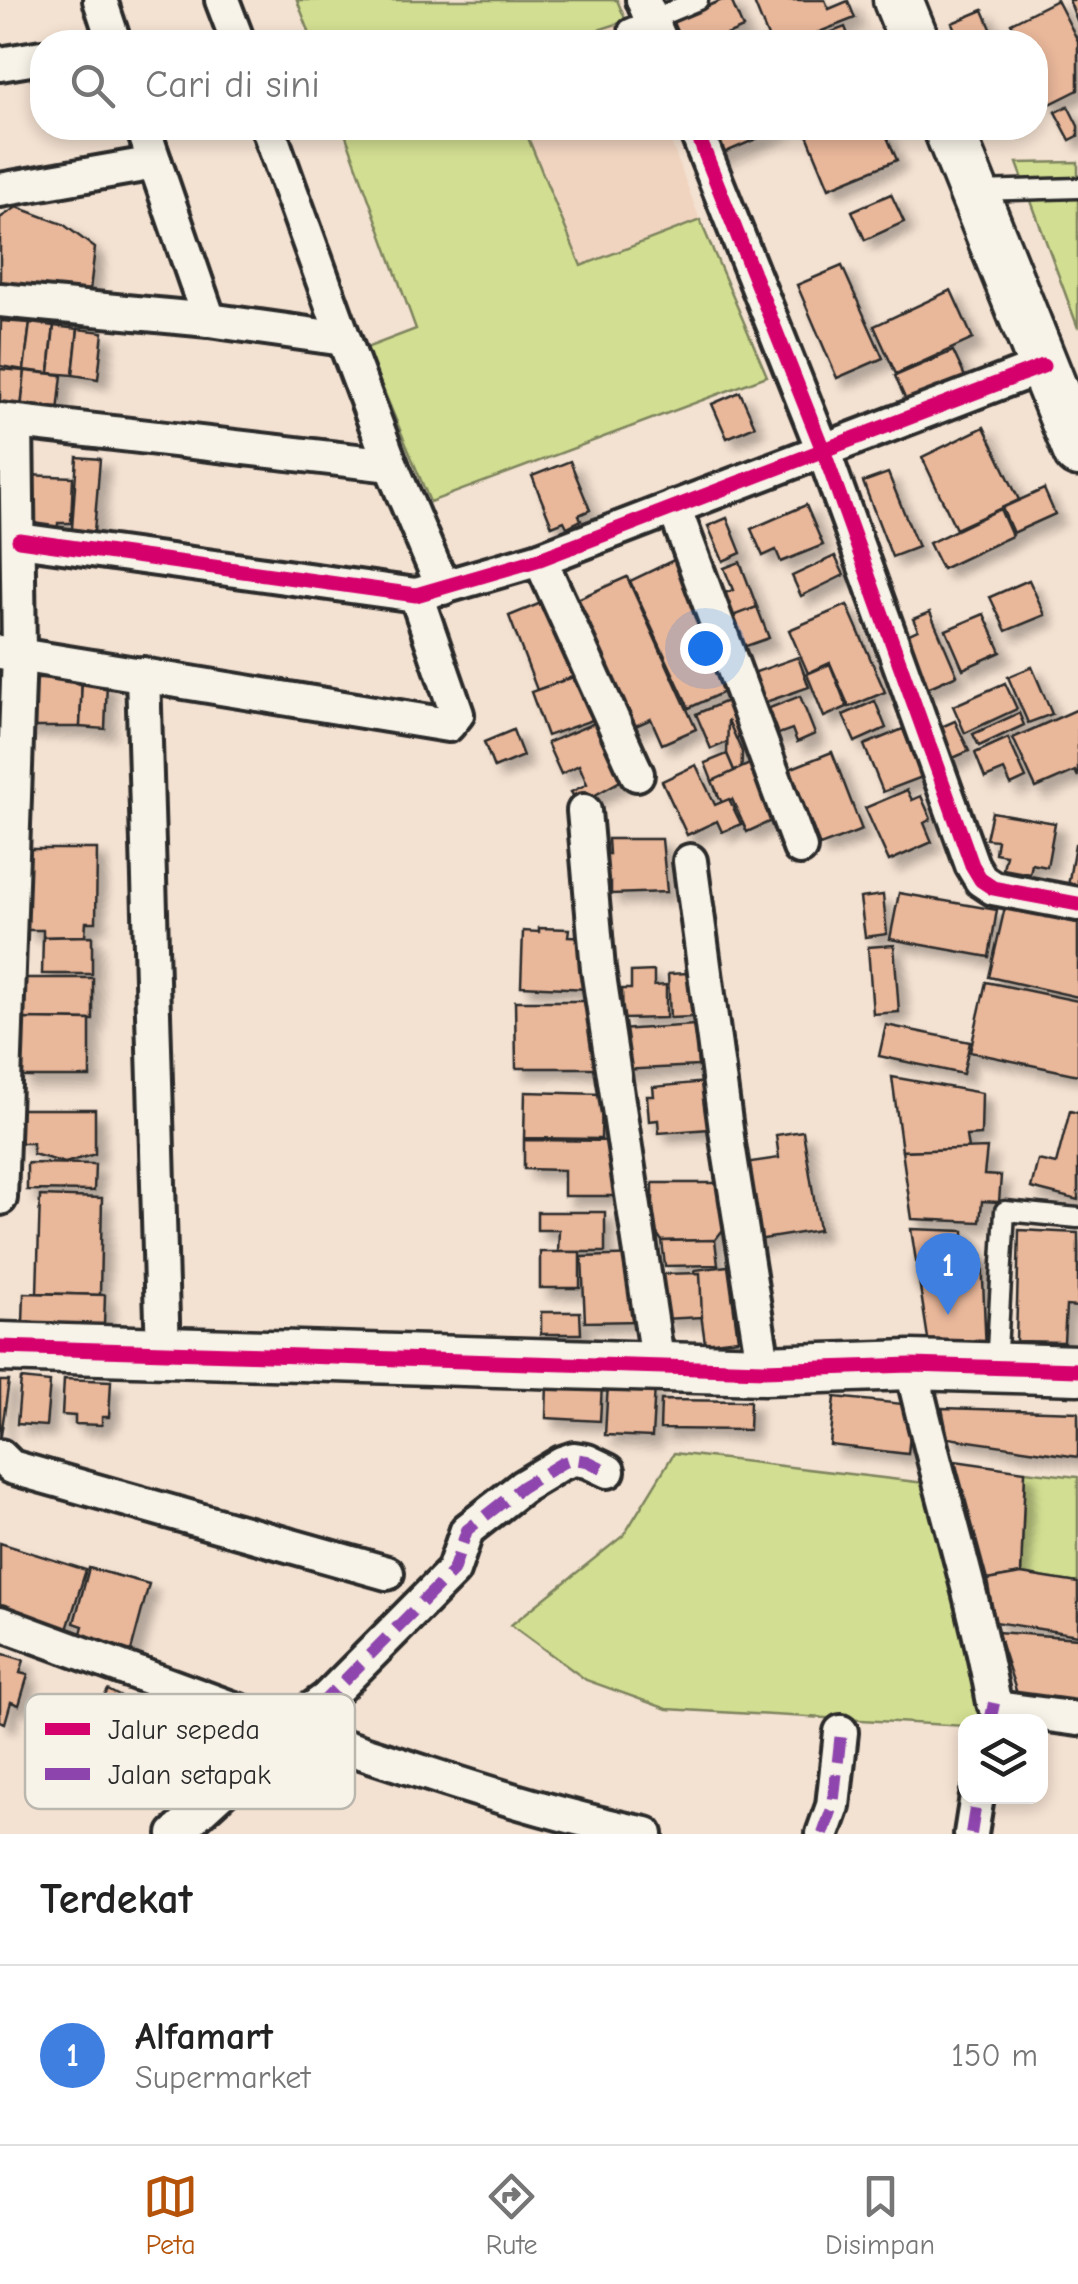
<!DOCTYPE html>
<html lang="id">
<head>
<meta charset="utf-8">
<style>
  body { margin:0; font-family:"Comic Neue",sans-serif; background:#f6f6f6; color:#222 }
  .controls { position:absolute; right:30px; bottom:30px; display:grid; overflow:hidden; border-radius:20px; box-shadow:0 5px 15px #0003 }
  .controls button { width:90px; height:90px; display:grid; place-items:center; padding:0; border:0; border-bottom:2px solid #e0e0e0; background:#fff; color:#222; font:50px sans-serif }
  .you { position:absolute; left:705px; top:648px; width:35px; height:35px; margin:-25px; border:8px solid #fff; border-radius:50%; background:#1a73e8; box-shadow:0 0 0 15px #1a73e833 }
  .badge { display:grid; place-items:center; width:65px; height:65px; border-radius:50%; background:#b45309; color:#fff; font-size:32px; font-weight:700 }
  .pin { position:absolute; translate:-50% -82px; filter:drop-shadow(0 2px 5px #0008) }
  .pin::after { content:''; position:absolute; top:52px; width:35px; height:30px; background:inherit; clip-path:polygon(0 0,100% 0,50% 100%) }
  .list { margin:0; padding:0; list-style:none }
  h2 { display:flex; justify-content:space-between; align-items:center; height:130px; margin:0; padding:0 40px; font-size:42px }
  h2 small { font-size:32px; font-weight:400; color:#767676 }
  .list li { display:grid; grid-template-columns:65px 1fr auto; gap:30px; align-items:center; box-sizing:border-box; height:180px; padding:0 40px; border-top:2px solid #e0e0e0 }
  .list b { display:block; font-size:38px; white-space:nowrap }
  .list p { margin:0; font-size:32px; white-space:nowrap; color:#767676 }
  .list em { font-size:32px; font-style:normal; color:#767676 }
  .icon { flex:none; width:55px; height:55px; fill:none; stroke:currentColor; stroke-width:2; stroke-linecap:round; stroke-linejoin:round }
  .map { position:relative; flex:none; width:1078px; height:1834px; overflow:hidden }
  .search { position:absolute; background:#fff; box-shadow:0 5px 15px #0003; left:30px; right:30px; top:30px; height:110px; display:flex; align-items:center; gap:25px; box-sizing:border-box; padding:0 35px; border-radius:40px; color:#767676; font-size:38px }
  .sheet { height:310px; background:#fff }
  nav { display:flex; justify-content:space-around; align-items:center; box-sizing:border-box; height:140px; border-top:2px solid #e0e0e0; background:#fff; font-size:28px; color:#767676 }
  nav a { display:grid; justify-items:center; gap:5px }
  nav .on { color:#b45309 }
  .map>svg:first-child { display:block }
  .built { fill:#f0d4c0 }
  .green { fill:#d2de91; stroke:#7e845e; stroke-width:2.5 }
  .building { fill:#e9b79a; stroke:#2b2b2b; stroke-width:2.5; filter:url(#shadow) }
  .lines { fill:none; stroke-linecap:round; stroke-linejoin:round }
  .lane-casing { stroke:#2b2b2b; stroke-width:25 }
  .street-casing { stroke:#2b2b2b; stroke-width:40 }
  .secondary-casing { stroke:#2b2b2b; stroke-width:55 }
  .lane { stroke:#f7f3e8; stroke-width:18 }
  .street { stroke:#f7f3e8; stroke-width:32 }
  .secondary { stroke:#f7f3e8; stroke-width:48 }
  .quiet { stroke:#8e44ad; stroke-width:12; stroke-dasharray:25 12; stroke-linecap:butt }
  .cycleway-casing { stroke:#f7f3e8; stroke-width:21 }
  .cycleway { stroke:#d6006c; stroke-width:15 }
  .key { fill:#f7f3e8; stroke:#bab7af; stroke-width:2.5 }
  .key-label { font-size:28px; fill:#2b2b2b }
</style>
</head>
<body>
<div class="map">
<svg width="1078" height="1834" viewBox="0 0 1078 1834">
  <defs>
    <filter id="shadow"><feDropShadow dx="9" dy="9" stdDeviation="5" flood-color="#0004"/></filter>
  </defs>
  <rect width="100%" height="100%" fill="#f3e1d1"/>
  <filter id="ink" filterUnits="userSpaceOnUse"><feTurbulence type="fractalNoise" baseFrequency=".01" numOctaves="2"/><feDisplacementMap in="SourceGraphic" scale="20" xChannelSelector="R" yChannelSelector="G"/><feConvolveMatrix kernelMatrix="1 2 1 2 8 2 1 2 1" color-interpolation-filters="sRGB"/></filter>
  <g filter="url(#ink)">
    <g class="built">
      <polygon points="626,21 634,42 561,42"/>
      <polygon points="524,128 666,128 700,220 580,266"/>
    </g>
    <g class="green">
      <polygon points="297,0 617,0 626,21 561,42 313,42"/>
      <polygon points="343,128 524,128 581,266 700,220 767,376 430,502 366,348 416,329"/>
      <polygon points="1078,162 1078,328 1017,163"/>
      <polygon points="674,1453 933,1484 987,1706 984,1721 966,1722 965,1726 667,1709 586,1680 511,1625 624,1535"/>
      <polygon points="1025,1471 1078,1477 1078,1583 1021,1574"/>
    </g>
    <g class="building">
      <polygon points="722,0 731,0 743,28 711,42 666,42 659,27"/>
      <polygon points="753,0 825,0 829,9 848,1 855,18 794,42 770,42"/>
      <polygon points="1057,0 1078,41 1078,90 1050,104 1039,82 1036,84 1036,42 1021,42 1011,23"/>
      <polygon points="1069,0 1078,0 1078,23"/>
      <polygon points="983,10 992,31 960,42 952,23"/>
      <polygon points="845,27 851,42 806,42"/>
      <polygon points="1068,106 1078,126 1078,136 1070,140 1055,112"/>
      <polygon points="699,128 782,128 712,158"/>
      <polygon points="810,128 883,128 897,160 829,188 805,130"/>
      <polygon points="891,194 904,222 865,240 852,211"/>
      <polygon points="17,207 63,224 95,248 88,307 0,296 0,218"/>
      <polygon points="842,266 883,358 837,378 797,285"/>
      <polygon points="951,290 973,339 896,374 874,326"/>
      <polygon points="1,321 30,323 24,370 0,366"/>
      <polygon points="30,323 54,326 49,373 24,370"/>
      <polygon points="54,326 78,329 73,375 49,373"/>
      <polygon points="78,329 103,332 98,379 73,375"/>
      <polygon points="953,351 967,381 909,407 895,376"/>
      <polygon points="0,369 25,371 20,419 0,416"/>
      <polygon points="25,371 62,375 57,422 20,419"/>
      <polygon points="740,392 755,426 727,438 712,404"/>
      <polygon points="984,427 1019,500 956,529 922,457"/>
      <polygon points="77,457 100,459 93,544 71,543"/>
      <polygon points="570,461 590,510 579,515 581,520 567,527 564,521 552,526 532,476"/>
      <polygon points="888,473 918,547 892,557 863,482"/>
      <polygon points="27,475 73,477 71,523 58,523 57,537 33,536"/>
      <polygon points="1044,489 1055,514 1013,533 1002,508"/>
      <polygon points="806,505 823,545 781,562 776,550 763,556 751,529"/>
      <polygon points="1000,509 1012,536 942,569 929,543"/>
      <polygon points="727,518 741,553 723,561 708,526"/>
      <polygon points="835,556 844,575 801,596 792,576"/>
      <polygon points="678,558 737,686 689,708 630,581"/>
      <polygon points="740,562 757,607 725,619 717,596 733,590 724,568"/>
      <polygon points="627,577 696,729 662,744 651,719 631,728 573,601"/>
      <polygon points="1029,580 1045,615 1006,631 990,597"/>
      <polygon points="551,599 578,675 537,690 509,616"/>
      <polygon points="847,605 885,692 849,707 830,663 808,673 789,630"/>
      <polygon points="757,607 769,638 732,651 720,621"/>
      <polygon points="930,612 957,675 918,692 896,640 918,630 913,619"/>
      <polygon points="984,614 1001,652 963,669 946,630"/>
      <polygon points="798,657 809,687 757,705 753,673"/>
      <polygon points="830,664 847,707 824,717 807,674"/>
      <polygon points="1032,667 1052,714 1028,723 1008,677"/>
      <polygon points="582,674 598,718 547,736 531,692"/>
      <polygon points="25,678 82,678 80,727 23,727"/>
      <polygon points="82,678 107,682 105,729 80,727"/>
      <polygon points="1005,683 1017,709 965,733 953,706"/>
      <polygon points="800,696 815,734 797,742 792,729 773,736 762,711"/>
      <polygon points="736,697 751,732 711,749 696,714"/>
      <polygon points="875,701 886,728 855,742 843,715"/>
      <polygon points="1078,709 1078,777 1075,771 1036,788 1013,738"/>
      <polygon points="1019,713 1024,725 979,746 973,734"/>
      <polygon points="604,719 629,776 579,804 571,792 587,784 579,765 561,774 547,743"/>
      <polygon points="728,720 742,752 741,787 727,754"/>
      <polygon points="955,721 969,751 946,761 932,731"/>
      <polygon points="903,729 922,777 883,792 864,745"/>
      <polygon points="513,730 523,756 494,768 484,742"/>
      <polygon points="1008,738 1026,778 1011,785 1004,770 985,778 975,753"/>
      <polygon points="832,752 862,830 820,846 798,790 791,793 782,772"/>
      <polygon points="727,754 741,787 718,796 705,763"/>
      <polygon points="754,762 780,817 747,832 732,799 722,803 712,781"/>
      <polygon points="696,765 715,805 729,799 741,824 722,832 717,821 687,835 662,781"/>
      <polygon points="907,790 912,800 921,796 931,819 924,823 932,842 889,861 865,808"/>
      <polygon points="992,812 1055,823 1047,867 1032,864 1030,874 1003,869 1006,855 995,853 997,840 986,839"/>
      <polygon points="608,839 662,839 667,892 611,894 611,882 594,883 593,855 609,854"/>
      <polygon points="1075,844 1078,844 1078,900 1066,898"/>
      <polygon points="27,849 97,849 96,922 86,922 85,936 43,937 43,930 26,930"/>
      <polygon points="899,893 997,910 989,957 890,939"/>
      <polygon points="883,895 887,934 865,937 860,898"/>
      <polygon points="1005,907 1078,923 1078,997 989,977"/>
      <polygon points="539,928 569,929 568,936 591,937 589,989 521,986 523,931 539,932"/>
      <polygon points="92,936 92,974 42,974 43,937"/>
      <polygon points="894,945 899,1012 873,1014 868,947"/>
      <polygon points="654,971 654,986 666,985 666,1018 623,1019 622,989 631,989 631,972"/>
      <polygon points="689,973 692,1017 670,1018 668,974"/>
      <polygon points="18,978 93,978 93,1020 21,1019"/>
      <polygon points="986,982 1078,1001 1078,1075 970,1052"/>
      <polygon points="515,1001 587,1001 587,1017 604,1017 604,1068 516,1068"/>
      <polygon points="21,1019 90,1020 90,1077 21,1077"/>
      <polygon points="695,1025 698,1066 621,1070 619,1030"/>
      <polygon points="886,1025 970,1042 963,1074 879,1056"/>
      <polygon points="892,1077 982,1093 981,1135 966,1136 968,1149 902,1151"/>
      <polygon points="705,1082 709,1129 659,1133 658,1120 649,1121 647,1096 654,1096 653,1087"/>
      <polygon points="525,1092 602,1094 601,1139 524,1138"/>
      <polygon points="20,1109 95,1109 95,1154 65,1163 33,1154 33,1143 20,1143"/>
      <polygon points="1070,1111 1078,1113 1078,1200 1031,1188 1038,1160 1056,1164"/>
      <polygon points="803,1131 819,1230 751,1241 744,1163 779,1158 776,1135"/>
      <polygon points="524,1140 622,1141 622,1196 564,1196 564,1170 524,1169"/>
      <polygon points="987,1148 984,1175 1001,1176 999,1202 982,1201 980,1222 912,1219 902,1151"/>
      <polygon points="27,1163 95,1164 94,1191 27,1190"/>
      <polygon points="653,1183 726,1183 729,1222 715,1240 662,1241 653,1228"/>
      <polygon points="40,1196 102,1198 100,1295 37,1293"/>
      <polygon points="537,1212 605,1212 605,1252 558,1252 559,1230 537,1230"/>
      <polygon points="911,1229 964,1231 964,1254 982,1255 986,1353 931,1358"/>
      <polygon points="1019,1230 1078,1233 1078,1307 1066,1306 1064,1342 1016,1341"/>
      <polygon points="715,1240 718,1265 665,1266 662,1241"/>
      <rect x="540" y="1252" width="40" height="36"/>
      <polygon points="638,1255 640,1321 585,1322 582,1257"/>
      <polygon points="728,1266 738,1339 705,1343 695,1270"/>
      <polygon points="700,1273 702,1317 663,1319 660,1274"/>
      <polygon points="24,1293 105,1295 104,1325 23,1323"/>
      <polygon points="541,1312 580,1312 581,1334 541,1334"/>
      <polygon points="21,1379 50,1382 46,1426 17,1424"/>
      <polygon points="64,1379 111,1381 109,1417 102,1417 102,1425 75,1424 75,1416 62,1415"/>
      <polygon points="0,1381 9,1381 0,1442"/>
      <polygon points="547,1382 602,1385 600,1421 546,1418"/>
      <polygon points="608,1383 655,1386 652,1437 605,1435"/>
      <polygon points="835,1397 913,1405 908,1454 830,1445"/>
      <polygon points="661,1400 750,1401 749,1430 660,1429"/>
      <polygon points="942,1408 1078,1412 1078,1457 948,1438"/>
      <polygon points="955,1461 1025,1471 1021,1574 987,1580"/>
      <polygon points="0,1543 86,1570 65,1636 0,1616"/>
      <polygon points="89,1568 149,1584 131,1651 114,1646 112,1653 78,1644 83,1626 74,1623"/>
      <polygon points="1021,1574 1078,1583 1078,1635 995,1622 987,1580"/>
      <polygon points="997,1632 1078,1638 1078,1708 1020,1703"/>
      <polygon points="0,1653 24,1660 20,1673 28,1675 19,1705 11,1702 5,1723 0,1721"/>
      <polygon points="108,1690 138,1706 96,1778 67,1761"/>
    </g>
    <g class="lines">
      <g class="lane-casing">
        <g id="lane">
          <polyline points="629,29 698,0"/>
          <polyline points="978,191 1078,188"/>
          <polyline points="996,1367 1005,1211 1078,1218"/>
        </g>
      </g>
      <g class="street-casing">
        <g id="street">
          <polyline points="100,0 114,42"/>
          <polyline points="222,0 238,42"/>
          <polyline points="643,0 661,42"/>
          <polyline points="0,64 42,57"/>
          <polyline points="143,128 209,320"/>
          <polyline points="268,128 344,339"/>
          <polyline points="695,128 823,450 972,865 981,880 993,888 1078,904"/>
          <polyline points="0,190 155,163"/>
          <polyline points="0,300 209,320 344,339 391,465 443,588"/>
          <polyline points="0,420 391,465"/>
          <polyline points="674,507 800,848"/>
          <polyline points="19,540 416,595 540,559 1043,366"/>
          <polyline points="540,559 637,774"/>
          <polyline points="0,652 448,725 457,714 416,595"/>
          <polyline points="143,674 163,1354"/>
          <polyline points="584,811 598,969 658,1366"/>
          <polyline points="690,861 728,1144 764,1370"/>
          <polyline points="0,1198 19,653 16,422"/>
          <path d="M911,1365C936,1478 973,1589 994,1703L1004,1709L1078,1719"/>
          <polyline points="0,1456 11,1467 387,1573"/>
          <polyline points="0,1623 286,1728 280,1738 175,1834"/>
          <polyline points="286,1728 326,1699 453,1571 467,1530 522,1487 562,1463 574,1459 587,1461 608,1471"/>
          <path d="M286,1728C405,1765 523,1809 646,1834"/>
          <polyline points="823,1834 833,1806 841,1732"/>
          <polyline points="971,1834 977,1796"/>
        </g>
      </g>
      <g class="secondary-casing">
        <g id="secondary">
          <polyline points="898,0 915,42"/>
          <polyline points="948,128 1078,452"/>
          <polyline points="0,1347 764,1370 911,1365 1078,1370"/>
        </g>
      </g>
      <use href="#lane" class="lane"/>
      <use href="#street" class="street"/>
      <use href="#secondary" class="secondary"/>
      <g class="quiet">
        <polyline points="990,1722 994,1703"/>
        <polyline points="286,1728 326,1699 453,1571 467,1530 522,1487 562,1463 574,1459 587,1461 608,1471"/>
        <polyline points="823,1834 833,1806 841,1732"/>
        <polyline points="971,1834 977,1796"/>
      </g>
      <g class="cycleway-casing">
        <g id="cycleway">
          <polyline points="695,128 823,450 972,865 981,880 993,888 1078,904"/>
          <polyline points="19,540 416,595 540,559 1043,366"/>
          <polyline points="0,1347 764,1370 911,1365 1078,1370"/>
        </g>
      </g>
      <use href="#cycleway" class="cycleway"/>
    </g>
  </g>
  <rect x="25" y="1694" width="330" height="115" rx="15" class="key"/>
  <rect x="45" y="1723" width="45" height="12" fill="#d6006c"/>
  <rect x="45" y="1768" width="45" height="12" fill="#8e44ad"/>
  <g class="key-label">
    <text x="108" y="1739">Jalur sepeda</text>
    <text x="108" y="1784">Jalan setapak</text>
  </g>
</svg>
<div class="controls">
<button><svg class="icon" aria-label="layers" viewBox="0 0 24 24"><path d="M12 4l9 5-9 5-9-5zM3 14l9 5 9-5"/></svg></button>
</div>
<div class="you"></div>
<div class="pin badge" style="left:948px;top:1315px;background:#3f7fe0">1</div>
<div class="search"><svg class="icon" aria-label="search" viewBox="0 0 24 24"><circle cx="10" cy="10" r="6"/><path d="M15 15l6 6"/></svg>Cari di sini</div>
</div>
<section class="sheet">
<h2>Terdekat<small></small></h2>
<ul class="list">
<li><span class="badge" style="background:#3f7fe0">1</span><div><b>Alfamart</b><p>Supermarket</p></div><em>150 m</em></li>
</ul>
</section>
<nav>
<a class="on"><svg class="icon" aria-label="map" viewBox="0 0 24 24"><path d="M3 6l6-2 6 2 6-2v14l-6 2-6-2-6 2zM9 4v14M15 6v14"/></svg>Peta</a>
<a><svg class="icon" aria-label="directions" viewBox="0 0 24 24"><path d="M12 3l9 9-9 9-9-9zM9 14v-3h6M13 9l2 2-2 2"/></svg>Rute</a>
<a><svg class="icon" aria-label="saved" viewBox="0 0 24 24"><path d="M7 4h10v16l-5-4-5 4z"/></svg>Disimpan</a>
</nav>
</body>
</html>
